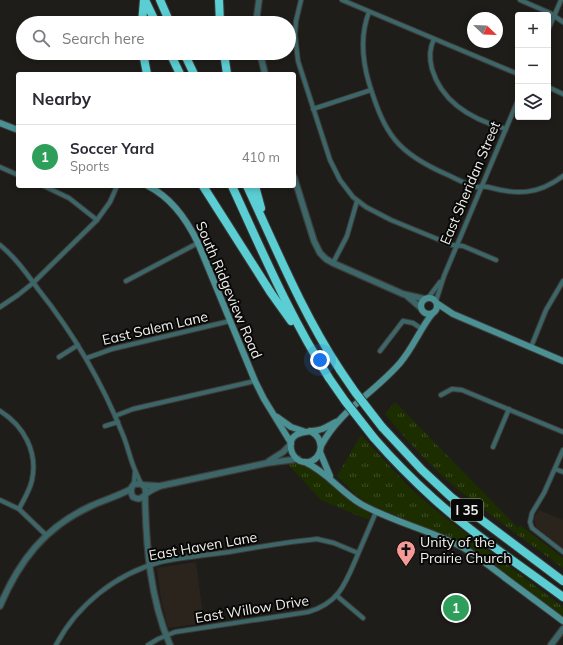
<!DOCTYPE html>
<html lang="en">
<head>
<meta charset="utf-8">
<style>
  body { margin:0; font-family:Mulish,sans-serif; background:#f2f2f3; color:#2b2b33 }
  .controls { position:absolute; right:12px; top:12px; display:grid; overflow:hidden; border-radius:4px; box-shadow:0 2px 6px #0003 }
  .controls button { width:36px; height:36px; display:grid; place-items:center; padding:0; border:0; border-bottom:1px solid #e1e1e2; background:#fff; color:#2b2b33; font:20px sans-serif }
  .compass { position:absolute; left:467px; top:12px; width:36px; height:36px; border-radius:50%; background:#fff; box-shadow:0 2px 6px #0003; rotate:113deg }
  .you { position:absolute; left:320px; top:360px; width:14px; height:14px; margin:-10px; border:3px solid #fff; border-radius:50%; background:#1a73e8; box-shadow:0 0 0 6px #1a73e833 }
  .badge { display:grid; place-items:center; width:26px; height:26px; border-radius:50%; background:#ea580c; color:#fff; font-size:13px; font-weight:700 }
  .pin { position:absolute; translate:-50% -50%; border:2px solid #fff; box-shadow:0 1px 4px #0006 }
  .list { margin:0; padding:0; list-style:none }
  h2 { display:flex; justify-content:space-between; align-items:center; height:52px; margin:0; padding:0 16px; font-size:17px }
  h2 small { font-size:13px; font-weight:400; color:#7c7c81 }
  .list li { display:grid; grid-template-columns:26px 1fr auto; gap:12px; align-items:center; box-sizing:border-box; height:64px; padding:0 16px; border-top:1px solid #e1e1e2 }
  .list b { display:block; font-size:15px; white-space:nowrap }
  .list p { margin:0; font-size:13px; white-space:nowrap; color:#7c7c81 }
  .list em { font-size:13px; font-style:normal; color:#7c7c81 }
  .icon { flex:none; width:22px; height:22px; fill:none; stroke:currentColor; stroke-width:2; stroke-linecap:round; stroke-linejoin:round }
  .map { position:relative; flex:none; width:563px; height:645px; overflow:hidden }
  .search { position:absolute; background:#fff; box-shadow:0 2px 6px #0003; left:16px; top:16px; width:280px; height:44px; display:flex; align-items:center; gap:10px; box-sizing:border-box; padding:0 14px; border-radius:22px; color:#7c7c81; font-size:15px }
  .panel { position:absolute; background:#fff; box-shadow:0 2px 6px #0003; left:16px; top:72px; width:280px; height:116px; border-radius:4px }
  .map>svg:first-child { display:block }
  .built { fill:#2a241c }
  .grass { fill:url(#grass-tufts) }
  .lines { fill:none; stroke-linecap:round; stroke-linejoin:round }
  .minor-casing { stroke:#3c3b38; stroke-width:6 }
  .tertiary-casing { stroke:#3c3b38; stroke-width:8 }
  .secondary-casing { stroke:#3c3b38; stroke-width:8 }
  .motorway-casing { stroke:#3c3b38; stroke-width:10 }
  .minor { stroke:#3d6668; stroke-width:4 }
  .tertiary { stroke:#3d6668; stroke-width:5.5 }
  .secondary { stroke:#4b9093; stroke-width:6 }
  .motorway { stroke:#5bced3; stroke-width:8 }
  .motorway-bridge-casing { stroke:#3c3b38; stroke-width:10; stroke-linecap:butt }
  .motorway-bridge { stroke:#5bced3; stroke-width:8 }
  .labels { text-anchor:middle; stroke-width:4; stroke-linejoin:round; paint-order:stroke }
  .shield { fill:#080807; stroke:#abaaa9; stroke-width:1 }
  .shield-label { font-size:13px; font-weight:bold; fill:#f1f0ee }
  .street-label { font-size:14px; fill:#f1f0ee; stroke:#080807 }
  .poi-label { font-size:14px; fill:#f1f0ee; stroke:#080807; text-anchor:start }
</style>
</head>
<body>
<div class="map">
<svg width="563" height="645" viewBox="0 0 563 645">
  <defs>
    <pattern id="grass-tufts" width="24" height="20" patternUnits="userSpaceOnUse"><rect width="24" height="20" fill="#1c2e00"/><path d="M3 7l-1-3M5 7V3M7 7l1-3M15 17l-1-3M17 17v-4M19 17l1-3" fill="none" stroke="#3d4d26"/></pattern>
  </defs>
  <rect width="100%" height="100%" fill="#1f1d1a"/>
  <g class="built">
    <polygon points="539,510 563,520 563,548 536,527 534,518"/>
    <polygon points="196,562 204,623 168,628 161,599 157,568"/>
  </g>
  <g class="grass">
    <path d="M395,402L518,528L520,525L563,558V568C524,539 483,511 446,479C424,459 404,437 385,414Z"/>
    <polygon points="361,435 408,486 439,513 563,607 563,616 479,553 453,539 371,505 355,494 337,476"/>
    <path d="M287,463C314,461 324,480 342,494C351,502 363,505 370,515L369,520L321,500Z"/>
  </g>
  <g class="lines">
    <g class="minor-casing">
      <g id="minor">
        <polyline points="301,0 296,21 295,35 298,61 330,160 340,180 353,197 366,207 391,220 452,245 463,246 496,260"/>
        <polyline points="342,0 518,74"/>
        <polyline points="520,0 550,13 563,22"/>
        <path d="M369,12C360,35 362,59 369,83C385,135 397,153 448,175C457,179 467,185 476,187C480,187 484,186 488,187C517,195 538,195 563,176"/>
        <polyline points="548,30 561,0"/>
        <path d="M434,39C429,49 429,58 432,69C442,103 473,120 506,129"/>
        <polyline points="548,87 563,94"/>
        <polyline points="313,109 371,90"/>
        <polyline points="0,167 18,175"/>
        <polyline points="44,186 69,198 97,220"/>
        <path d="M0,245C15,257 27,274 38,289C74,334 102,382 123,435C128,447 130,459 135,470C137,475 139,479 141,484"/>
        <polyline points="333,263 347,236 357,201"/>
        <polyline points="126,281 198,243"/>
        <polyline points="428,298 440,282"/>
        <polyline points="436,301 444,276 518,100"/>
        <polyline points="0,307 18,295 33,283 97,220 110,202 117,186"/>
        <polyline points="531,347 546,310 563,281"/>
        <polyline points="380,351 403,321 413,323 422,329"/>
        <polyline points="59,357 78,345"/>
        <polyline points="87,358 112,349 230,321"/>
        <polyline points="441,395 452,389 462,390 563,432"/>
        <path d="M0,411C24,426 38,452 32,480C30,490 24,499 19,509"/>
        <polyline points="115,416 133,409 255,381"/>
        <polyline points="105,426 118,422"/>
        <polyline points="493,447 509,409"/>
        <polyline points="563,450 544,493 532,513 530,522 532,528 563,552"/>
        <polyline points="555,469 563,472"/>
        <polyline points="134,484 135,471"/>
        <polyline points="0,500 19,509 46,535"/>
        <polyline points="337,596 363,618"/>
        <path d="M56,645C77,605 116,574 160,562C182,557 207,555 229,552C258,547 287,542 317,539L334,543L358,553"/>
        <path d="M148,645L158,639L175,632L308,612C340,603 346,582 358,554C364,540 370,526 376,512"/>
      </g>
    </g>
    <g class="tertiary-casing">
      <g id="tertiary">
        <polyline points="256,23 259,0"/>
        <polyline points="260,53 265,74"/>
        <polyline points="294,177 314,241 320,253 326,259 333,263 403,294 425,299"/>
        <polyline points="407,296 421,308"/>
        <polyline points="269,461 283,452 291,444"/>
        <polyline points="143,485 160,486 267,463 298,459"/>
        <path d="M146,494L145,487L141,484H134C130,488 130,492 133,497C141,501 142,497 147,493C151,490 156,488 160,486"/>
        <path d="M145,496C146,545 150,599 170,645"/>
        <path d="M0,606C19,561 45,527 91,506C104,500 118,496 131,489"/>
        <polyline points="551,645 563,629"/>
      </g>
    </g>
    <g class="secondary-casing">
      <g id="secondary">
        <polyline points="0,123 18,130"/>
        <path d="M148,186C172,198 187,220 198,243L255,381L264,399L291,443"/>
        <circle cx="429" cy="306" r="8"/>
        <polyline points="438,304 453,314 563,361"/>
        <polyline points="277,417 291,427 303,431"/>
        <path d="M310,431C330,441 319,468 300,461C296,459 292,454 291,449C287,429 311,433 322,429C327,427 332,424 336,422"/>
        <path d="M321,446C339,411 375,392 400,363C413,348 420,329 432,314"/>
        <polyline points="320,452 330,476"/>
        <path d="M305,462C327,472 341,492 361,504C393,522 430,530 462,547C477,556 491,567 504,577C524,592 543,606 563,621"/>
      </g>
    </g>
    <g class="motorway-casing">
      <g id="motorway">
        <polyline points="145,0 156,23"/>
        <polyline points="160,0 170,23"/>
        <polyline points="219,0 220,23"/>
        <polyline points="142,23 144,0"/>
        <polyline points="143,53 147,74"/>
        <polyline points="170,53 180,74"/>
        <polyline points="184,53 194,74"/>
        <polyline points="224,53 227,74"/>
        <polyline points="203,186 271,293 291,321"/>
        <path d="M232,186C262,251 290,317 329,378"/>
        <path d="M247,186C276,248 302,312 340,370"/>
        <polyline points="255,186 261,208"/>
        <polyline points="382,427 422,470 451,497 563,581"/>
        <path d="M374,438C393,460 413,480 434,499C474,535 520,565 563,597"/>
      </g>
    </g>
    <use href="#minor" class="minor"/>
    <use href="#tertiary" class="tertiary"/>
    <use href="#secondary" class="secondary"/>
    <use href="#motorway" class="motorway"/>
    <g class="motorway-bridge-casing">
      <g id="motorway-bridge">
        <polyline points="340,370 355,392 382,427"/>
        <polyline points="329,378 345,401 374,438"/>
      </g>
    </g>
    <use href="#motorway-bridge" class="motorway-bridge"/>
  </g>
  <defs>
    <g id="church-pin" transform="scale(1)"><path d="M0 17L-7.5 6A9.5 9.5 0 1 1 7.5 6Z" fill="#f59b97" stroke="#080807"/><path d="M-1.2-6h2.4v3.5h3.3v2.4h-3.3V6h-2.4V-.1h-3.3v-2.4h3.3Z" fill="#111"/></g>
  </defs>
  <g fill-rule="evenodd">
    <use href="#church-pin" x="406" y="550"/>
  </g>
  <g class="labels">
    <rect class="shield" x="451" y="499" width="32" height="22" rx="3"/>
    <g class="shield-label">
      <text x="467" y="515">I 35</text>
    </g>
    <g class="street-label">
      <text transform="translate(470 183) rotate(-67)" y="5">East Sheridan Street</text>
      <text transform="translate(229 290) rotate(67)" y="5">South Ridgeview Road</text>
      <text transform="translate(155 328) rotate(-13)" y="5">East Salem Lane</text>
      <text transform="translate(203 546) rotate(-10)" y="5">East Haven Lane</text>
      <text transform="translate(252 609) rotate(-9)" y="5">East Willow Drive</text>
    </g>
    <g class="poi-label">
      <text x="420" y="547">Unity of the<tspan x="420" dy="16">Prairie Church</tspan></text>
    </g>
  </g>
</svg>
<div class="controls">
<button>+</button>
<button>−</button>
<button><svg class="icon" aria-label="layers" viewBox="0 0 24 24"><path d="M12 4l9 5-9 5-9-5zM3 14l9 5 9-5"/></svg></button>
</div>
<svg class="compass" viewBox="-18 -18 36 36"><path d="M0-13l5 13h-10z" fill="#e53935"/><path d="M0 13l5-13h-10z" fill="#7c7c81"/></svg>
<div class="you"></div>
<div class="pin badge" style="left:456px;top:608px;background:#2e9e5b">1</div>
<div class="search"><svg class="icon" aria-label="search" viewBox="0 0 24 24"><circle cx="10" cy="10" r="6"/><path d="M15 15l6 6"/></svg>Search here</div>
<section class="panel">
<h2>Nearby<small></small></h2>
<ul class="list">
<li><span class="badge" style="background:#2e9e5b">1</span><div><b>Soccer Yard</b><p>Sports</p></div><em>410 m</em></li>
</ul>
</section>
</div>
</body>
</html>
